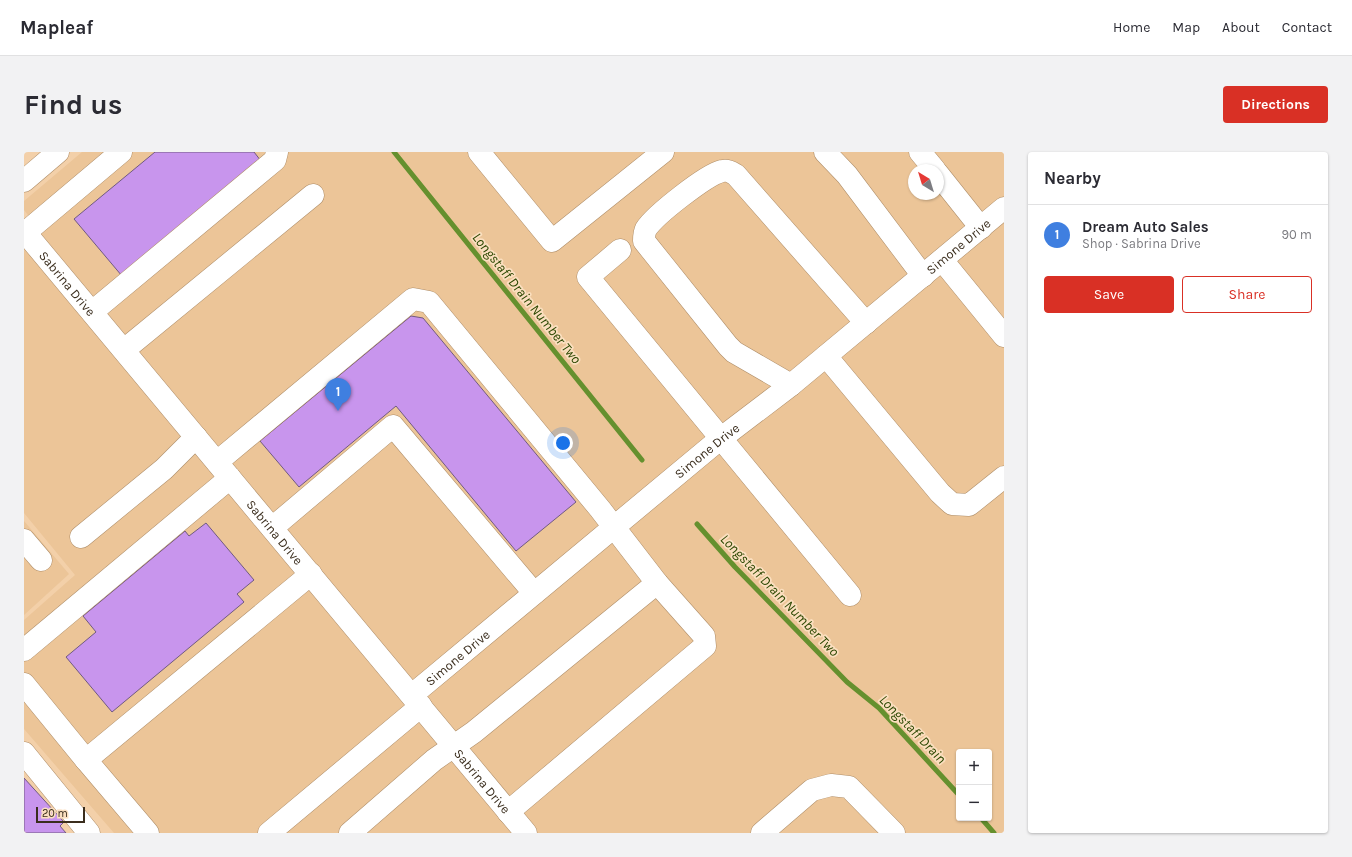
<!DOCTYPE html>
<html lang="en">
<head>
<meta charset="utf-8">
<style>
  body { margin:0; font-family:Karla,sans-serif; background:#f2f2f3; color:#2b2b33 }
  .controls { position:absolute; right:12px; bottom:12px; display:grid; overflow:hidden; border-radius:4px; box-shadow:0 1px 3px #0004 }
  .controls button { width:36px; height:36px; display:grid; place-items:center; padding:0; border:0; border-bottom:1px solid #e1e1e2; background:#fff; color:#2b2b33; font:20px sans-serif }
  .compass { position:absolute; left:884px; top:12px; width:36px; height:36px; border-radius:50%; background:#fff; box-shadow:0 1px 3px #0004; rotate:322deg }
  .scale { position:absolute; left:12px; bottom:10px; width:49px; box-sizing:border-box; padding-left:4px; border:2px solid #3a2d1d; border-top:0; font-size:11px; line-height:14px; white-space:nowrap; color:#3a2d1d; -webkit-text-stroke:3px #fbdfbf; paint-order:stroke }
  .you { position:absolute; left:539px; top:291px; width:14px; height:14px; margin:-10px; border:3px solid #fff; border-radius:50%; background:#1a73e8; box-shadow:0 0 0 6px #1a73e833 }
  .badge { display:grid; place-items:center; width:26px; height:26px; border-radius:50%; background:#d93025; color:#fff; font-size:13px; font-weight:700 }
  .pin { position:absolute; translate:-50% -33px; filter:drop-shadow(0 1px 2px #0008) }
  .pin::after { content:''; position:absolute; top:21px; width:14px; height:12px; background:inherit; clip-path:polygon(0 0,100% 0,50% 100%) }
  .list { margin:0; padding:0; list-style:none }
  h2 { display:flex; justify-content:space-between; align-items:center; height:52px; margin:0; padding:0 16px; font-size:17px }
  h2 small { font-size:13px; font-weight:400; color:#7c7c81 }
  .list li { display:grid; grid-template-columns:26px 1fr auto; gap:12px; align-items:center; box-sizing:border-box; height:60px; padding:0 16px; border-top:1px solid #e1e1e2 }
  .list b { display:block; font-size:15px; white-space:nowrap }
  .list p { margin:0; font-size:13px; white-space:nowrap; color:#7c7c81 }
  .list em { font-size:13px; font-style:normal; color:#7c7c81 }
  .actions { display:flex; gap:8px; padding:12px 16px }
  .actions a { flex:1; padding:9px 0; border:1px solid #d93025; border-radius:4px; text-align:center; font-size:14px; color:#d93025 }
  .actions .main { background:#d93025; color:#fff }
  .map { position:relative; flex:none; width:980px; height:681px; overflow:hidden; border-radius:4px }
  header { display:flex; align-items:center; gap:24px; box-sizing:border-box; height:56px; padding:0 20px; background:#fff; border-bottom:1px solid #e1e1e2 }
  header strong { font-size:19px }
  nav { display:flex; gap:22px; margin-inline-start:auto; font-size:14px }
  .intro { display:flex; align-items:center; justify-content:space-between; box-sizing:border-box; height:96px; padding:0 24px }
  h1 { margin:0; font-size:28px }
  .button { padding:10px 18px; border-radius:4px; background:#d93025; color:#fff; font-size:14px; font-weight:700 }
  main { display:flex; gap:24px; padding:0 24px }
  aside { flex:1; background:#fff; border-radius:4px; box-shadow:0 1px 3px #0004 }
  .map>svg:first-child { display:block }
  .built { fill:#ecc598; fill-rule:evenodd }
  .lines { fill:none; stroke-linecap:round; stroke-linejoin:round }
  .stream { stroke:#65902e; stroke-width:5 }
  .building { fill:#c895ed; stroke:#705a81 }
  .minor-casing { stroke:#af8e69; stroke-width:23 }
  .minor { stroke:#fff; stroke-width:22 }
  .labels { text-anchor:middle; stroke-width:3.5; stroke-linejoin:round; paint-order:stroke }
  .street-label { font-size:13px; fill:#3a2d1d; stroke:#fbdfbf }
  .water-label { font-size:14px; font-style:italic; fill:#2b4700; stroke:#fbdfbf }
</style>
</head>
<body>
<header>
<strong>Mapleaf</strong>
<nav><a>Home</a><a>Map</a><a>About</a><a>Contact</a></nav>
</header>
<div class="intro"><h1>Find us</h1><a class="button">Directions</a></div>
<main>
<div class="map">
<svg width="980" height="681" viewBox="0 0 980 681">
  <rect width="100%" height="100%" fill="#f3d0a9"/>
  <g class="built">
    <path d="M58,0H980V681H90L0,577V468L51,423L0,361V73L7,67L0,58V49ZM890,18H914V42H890ZM935,600H965V666H935Z"/>
    <polygon points="0,369 45,422 0,463"/>
  </g>
  <g class="lines">
    <g class="stream">
      <polyline points="370,0 618,308"/>
      <polyline points="673,372 711,415 823,530 855,556 935,643"/>
      <polyline points="957,666 970,681"/>
    </g>
  </g>
  <g class="building">
    <polygon points="131,0 230,0 237,9 98,124 50,67"/>
    <polygon points="387,164 399,166 552,350 492,399 372,254 275,335 236,289"/>
    <polygon points="182,371 230,428 213,442 220,450 88,560 42,505 72,480 59,464 161,379 165,384"/>
    <polygon points="0,626 40,670 36,674 42,681 0,681"/>
  </g>
  <g class="lines">
    <g class="minor-casing">
      <g id="minor">
        <polyline points="455,0 528,89 639,0"/>
        <polyline points="801,0 823,23 899,124"/>
        <polyline points="896,0 911,18"/>
        <polyline points="914,22 957,76"/>
        <polyline points="0,29 34,0"/>
        <path id="s1" d="M0,79L502,681"/>
        <polyline points="2,80 97,0"/>
        <polyline points="596,98 564,125 826,443"/>
        <polyline points="918,108 980,184"/>
        <polyline points="68,160 251,8 253,0"/>
        <polyline points="100,198 289,43"/>
        <polyline points="802,204 916,341 928,352 945,353 980,325"/>
        <path d="M767,233L710,200L704,194L620,89C620,84 620,81 622,77C631,63 682,23 698,19C704,18 707,20 712,23L842,171"/>
        <polyline points="193,310 389,147 405,150 576,357 633,431 680,484 681,494 484,660"/>
        <polyline points="248,376 369,274 510,441"/>
        <polyline points="57,385 140,317 172,285"/>
        <polyline points="0,388 17,408"/>
        <polyline points="0,498 206,326"/>
        <polyline points="0,532 62,608 287,422"/>
        <path id="s2" d="M388,543L696,287L767,233L980,56"/>
        <polyline points="0,601 65,681"/>
        <polyline points="62,608 124,681"/>
        <polyline points="245,681 397,554"/>
        <polyline points="326,681 410,608 450,580 633,431"/>
        <polyline points="738,681 788,638 807,633 825,635 870,681"/>
      </g>
    </g>
    <use href="#minor" class="minor"/>
  </g>
  <g class="labels">
    <g class="street-label">
      <text dy="5" stroke="none"><textPath href="#s2" startOffset="707">Simone Drive</textPath></text>
      <text dy="5" stroke="none"><textPath href="#s1" startOffset="68">Sabrina Drive</textPath></text>
      <text dy="5" stroke="none"><textPath href="#s2" startOffset="383">Simone Drive</textPath></text>
      <text dy="5" stroke="none"><textPath href="#s1" startOffset="392">Sabrina Drive</textPath></text>
      <text dy="5" stroke="none"><textPath href="#s2" startOffset="59">Simone Drive</textPath></text>
      <text dy="5" stroke="none"><textPath href="#s1" startOffset="716">Sabrina Drive</textPath></text>
    </g>
    <g class="water-label">
      <text transform="translate(503 146) rotate(51)" y="5">Longstaff Drain Number Two</text>
      <text transform="translate(756 443) rotate(46)" y="5">Longstaff Drain Number Two</text>
      <text transform="translate(889 577) rotate(46)" y="5">Longstaff Drain</text>
    </g>
  </g>
</svg>
<div class="controls">
<button>+</button>
<button>−</button>
</div>
<svg class="compass" viewBox="-18 -18 36 36"><path d="M0-13l5 13h-10z" fill="#e53935"/><path d="M0 13l5-13h-10z" fill="#7c7c81"/></svg>
<div class="scale">20 m</div>
<div class="you"></div>
<div class="pin badge" style="left:314px;top:259px;background:#3f7fe0">1</div>
</div>
<aside>
<h2>Nearby<small></small></h2>
<ul class="list">
<li><span class="badge" style="background:#3f7fe0">1</span><div><b>Dream Auto Sales</b><p>Shop · Sabrina Drive</p></div><em>90 m</em></li>
</ul>
<div class="actions"><a class="main">Save</a><a>Share</a></div>
</aside>
</main>
</body>
</html>
